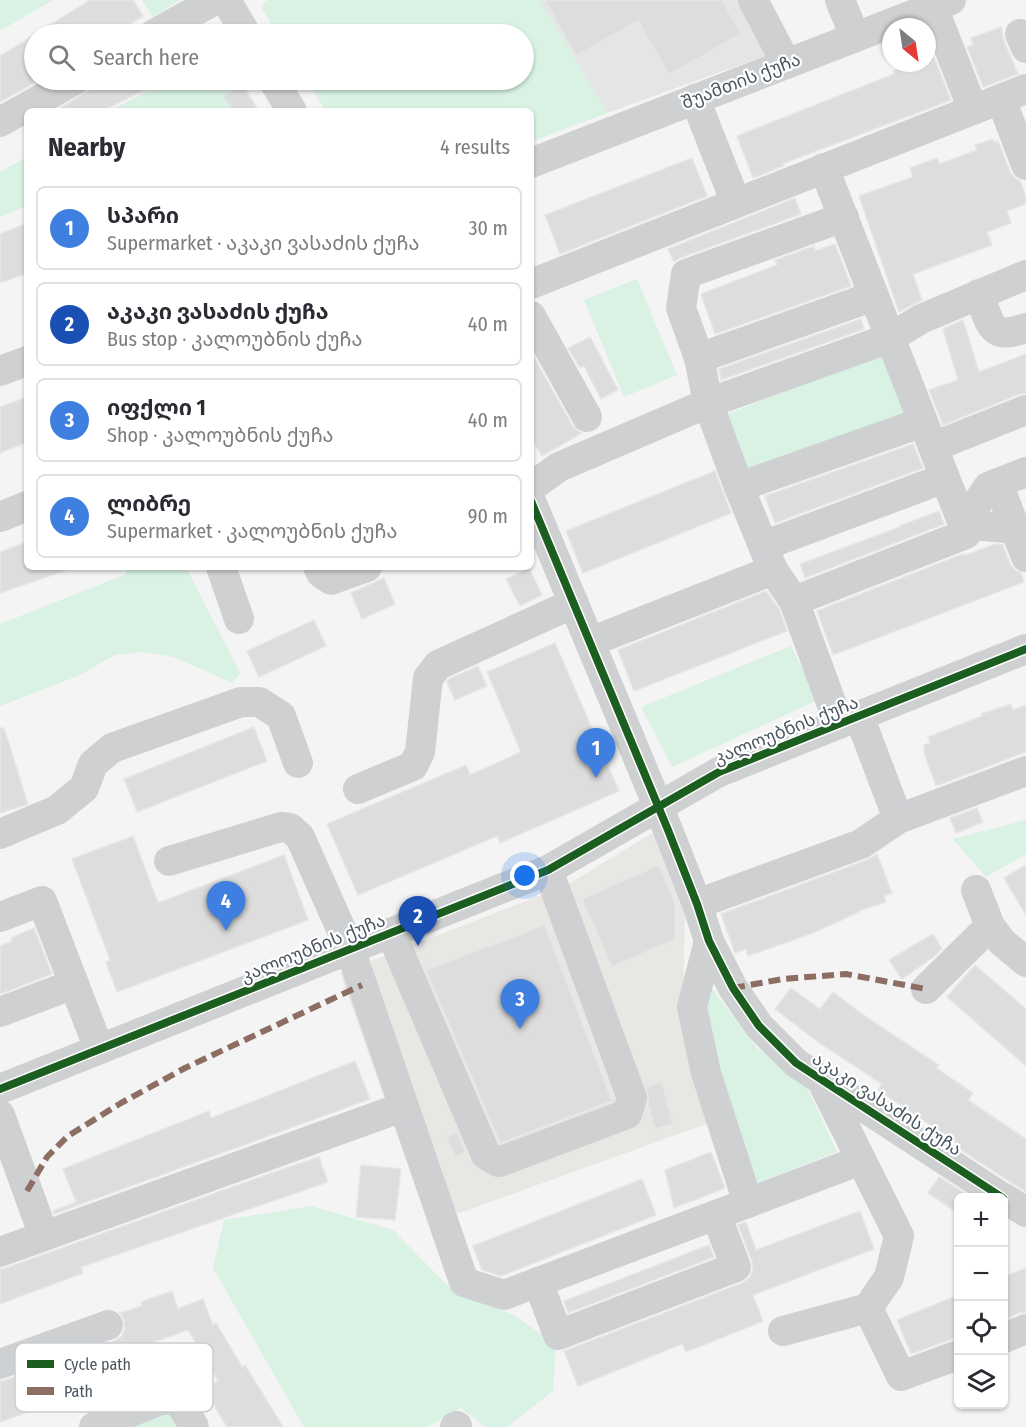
<!DOCTYPE html>
<html lang="en">
<head>
<meta charset="utf-8">
<style>
  body { margin:0; font-family:"Fira Sans Condensed","Noto Sans Georgian",sans-serif; background:#f7f7f7; color:#2b2b33 }
  .controls { position:absolute; right:18px; bottom:18px; display:grid; overflow:hidden; border-radius:9px; box-shadow:0 2px 4px #0004 }
  .controls button { width:54px; height:54px; display:grid; place-items:center; padding:0; border:0; border-bottom:2px solid #e1e1e2; background:#fff; color:#2b2b33; font:30px sans-serif }
  .compass { position:absolute; left:882px; top:18px; width:54px; height:54px; border-radius:50%; background:#fff; box-shadow:0 2px 4px #0004; rotate:150deg }
  .you { position:absolute; left:525px; top:876px; width:21px; height:21px; margin:-15px; border:4px solid #fff; border-radius:50%; background:#1a73e8; box-shadow:0 0 0 9px #1a73e833 }
  .badge { display:grid; place-items:center; width:39px; height:39px; border-radius:50%; background:#0b8043; color:#fff; font-size:20px; font-weight:700 }
  .pin { position:absolute; translate:-50% -50px; filter:drop-shadow(0 2px 3px #0008) }
  .pin::after { content:''; position:absolute; top:32px; width:21px; height:18px; background:inherit; clip-path:polygon(0 0,100% 0,50% 100%) }
  .list { margin:0; padding:0; list-style:none }
  h2 { display:flex; justify-content:space-between; align-items:center; height:78px; margin:0; padding:0 24px; font-size:26px }
  h2 small { font-size:20px; font-weight:400; color:#7c7c81 }
  .list li { display:grid; grid-template-columns:39px 1fr auto; gap:18px; align-items:center; box-sizing:border-box; height:84px; margin:0 12px 12px; padding:0 12px; border:2px solid #e1e1e2; border-radius:9px }
  .list b { display:block; font-size:22px; white-space:nowrap }
  .list p { margin:0; font-size:20px; white-space:nowrap; color:#7c7c81 }
  .list em { font-size:20px; font-style:normal; color:#7c7c81 }
  .icon { flex:none; width:33px; height:33px; fill:none; stroke:currentColor; stroke-width:2; stroke-linecap:round; stroke-linejoin:round }
  .map { position:relative; flex:none; width:1026px; height:1427px; overflow:hidden }
  .search { position:absolute; background:#fff; box-shadow:0 2px 4px #0004; left:24px; top:24px; width:510px; height:66px; display:flex; align-items:center; gap:15px; box-sizing:border-box; padding:0 21px; border-radius:33px; color:#7c7c81; font-size:22px }
  .panel { position:absolute; background:#fff; box-shadow:0 2px 4px #0004; left:24px; top:108px; width:510px; height:462px; border-radius:9px }
  .map>svg:first-child { display:block }
  .commercial { fill:#e8e7e3 }
  .education { fill:#e6e5e6 }
  .green { fill:#d9f2e3 }
  .building { fill:#ddddde; stroke:#e5e6e7; stroke-width:1.5 }
  .lines { fill:none; stroke-linecap:round; stroke-linejoin:round }
  .minor { stroke:#ced0d2; stroke-width:30 }
  .quiet { stroke:#8d6e63; stroke-width:6; stroke-dasharray:12 6; stroke-linecap:butt }
  .cycleway-casing { stroke:#fff; stroke-width:11 }
  .cycleway { stroke:#1b5e20; stroke-width:8 }
  .labels { text-anchor:middle; stroke-width:4.5; stroke-linejoin:round; paint-order:stroke }
  .street-label { font-size:18px; fill:#4a5661; stroke:#fff }
  .key { fill:#fff; stroke:#c9ccd0; stroke-width:1.5 }
  .key-label { font-size:16px; fill:#4a5661 }
</style>
</head>
<body>
<div class="map">
<svg width="1026" height="1427" viewBox="0 0 1026 1427">
  <rect width="100%" height="100%" fill="#f4f4f4"/>
  <polygon class="commercial" points="654,832 685,897 683,1025 709,1123 429,1224 340,973 565,886"/>
  <polygon class="education" points="540,0 741,0 770,54 607,113"/>
  <g class="green">
    <polygon points="0,0 53,0 0,31"/>
    <polygon points="142,0 180,0 153,17"/>
    <polygon points="268,0 540,0 607,113 531,142 531,111 326,111 306,80 524,80 524,34 278,34 262,9 264,2"/>
    <polygon points="167,80 242,80 259,111 110,111"/>
    <polygon points="27,157 27,206 0,217 0,172"/>
    <polygon points="637,279 677,375 624,397 584,300"/>
    <polygon points="884,353 908,412 745,471 722,416"/>
    <polygon points="124,567 186,567 240,673 232,683 174,657 143,652 115,655 78,676 0,706 0,624 126,574"/>
    <polygon points="791,646 818,700 672,767 641,707"/>
    <polygon points="1026,820 1026,854 986,877 953,839"/>
    <polygon points="705,979 757,1048 805,1083 837,1152 752,1185 731,1115 706,1013"/>
    <polygon points="311,1206 393,1230 454,1292 514,1315 556,1345 553,1391 507,1427 486,1427 461,1408 427,1427 304,1427 213,1268 224,1220"/>
    <polygon points="165,1407 177,1427 120,1427"/>
  </g>
  <g class="building">
    <polygon points="90,0 133,0 143,16 114,34 35,34"/>
    <polygon points="545,0 722,0 741,34 669,75 638,21 576,56"/>
    <polygon points="1001,27 1004,41 1018,74 983,87 967,47 973,45 971,38"/>
    <polygon points="34,35 34,83 0,102 0,56"/>
    <polygon points="933,55 951,100 782,164 783,166 753,178 737,136 894,74 893,71 914,63 927,63 927,58"/>
    <polygon points="112,80 165,80 102,111 55,111 86,92"/>
    <polygon points="242,84 259,111 233,111 223,96"/>
    <polygon points="993,139 994,142 998,141 1010,172 1015,178 1020,181 1026,197 1026,204 1007,211 1011,223 987,232 992,245 913,274 922,300 899,312 859,196 913,177 910,168 937,158 940,164 977,150 975,145"/>
    <polygon points="692,158 707,196 560,254 545,215"/>
    <polygon points="795,198 801,214 680,258 674,262 668,249"/>
    <polygon points="27,223 27,273 0,283 0,234"/>
    <polygon points="835,244 851,286 715,334 701,294 777,265 775,260 814,246 815,251"/>
    <polygon points="861,319 864,329 721,380 719,369"/>
    <polygon points="963,320 979,372 1026,354 1026,393 1020,394 943,425 929,390 958,380 943,329"/>
    <polygon points="590,337 618,390 601,399 584,366 580,368 568,348"/>
    <polygon points="531,352 572,425 578,431 582,433 542,456 531,438"/>
    <polygon points="27,397 27,442 0,453 0,407"/>
    <polygon points="913,444 923,468 775,523 765,496"/>
    <polygon points="715,471 731,513 583,573 566,531"/>
    <polygon points="939,511 944,524 805,578 800,564 900,527 899,526"/>
    <polygon points="27,542 27,567 67,567 67,570 0,593 0,552"/>
    <polygon points="995,544 1003,545 1010,564 1015,570 1021,573 1024,582 833,655 817,611 963,554 964,556"/>
    <polygon points="529,568 542,595 520,606 506,579"/>
    <polygon points="384,578 395,604 362,619 351,593"/>
    <polygon points="766,591 779,609 787,631 634,691 618,650"/>
    <polygon points="314,620 326,646 259,677 247,651"/>
    <polygon points="555,643 619,791 500,843 497,836 358,895 327,824 466,765 470,775 521,752 487,672"/>
    <polygon points="478,666 487,686 455,700 447,682 449,679"/>
    <polygon points="1011,704 1013,710 1026,705 1026,752 936,786 924,753 924,745 930,743 928,737 982,716 981,714"/>
    <polygon points="254,727 267,761 137,812 124,779"/>
    <polygon points="0,728 4,728 28,804 0,813"/>
    <polygon points="977,808 983,822 956,833 950,818"/>
    <polygon points="133,836 158,903 284,855 308,920 117,992 106,962 110,960 72,859"/>
    <polygon points="877,854 892,893 884,896 886,902 859,911 859,912 813,933 748,956 746,949 735,953 721,914 867,860"/>
    <polygon points="659,865 675,903 675,939 612,967 582,899"/>
    <polygon points="1026,865 1026,915 1004,878"/>
    <polygon points="545,925 612,1101 500,1143 426,970"/>
    <polygon points="34,928 52,974 0,994 0,946 12,941 11,938"/>
    <polygon points="933,934 942,949 932,958 902,979 889,960"/>
    <polygon points="975,965 1026,1009 1026,1066 947,997"/>
    <polygon points="791,988 820,1009 833,992 862,1014 939,1065 936,1068 973,1093 968,1100 1026,1139 1026,1192 958,1148 960,1145 878,1090 882,1084 818,1042 775,1009"/>
    <polygon points="355,1061 370,1099 54,1214 53,1211 76,1202 63,1169 209,1111 211,1118"/>
    <polygon points="662,1082 673,1124 655,1129 648,1104 648,1093 646,1087"/>
    <polygon points="457,1132 466,1152 456,1157 446,1137"/>
    <polygon points="711,1152 725,1188 674,1208 665,1170"/>
    <polygon points="319,1157 328,1182 81,1267 83,1273 0,1304 0,1269 6,1268 277,1171"/>
    <polygon points="361,1165 401,1169 395,1220 356,1217"/>
    <polygon points="939,1177 971,1197 958,1197 958,1213 928,1193"/>
    <polygon points="642,1179 656,1215 501,1276 482,1270 473,1246"/>
    <polygon points="860,1211 874,1249 753,1295 763,1321 686,1352 682,1344 578,1386 564,1351 742,1283 749,1278 753,1270 752,1261 738,1225 746,1222 756,1250"/>
    <polygon points="709,1245 714,1257 568,1313 564,1301"/>
    <polygon points="1026,1268 1026,1312 1019,1313 1004,1320 1004,1277"/>
    <polygon points="172,1291 178,1309 203,1299 213,1325 216,1323 242,1367 245,1365 283,1427 227,1427 204,1389 218,1381 188,1330 154,1342 164,1370 125,1384 110,1343 121,1337 125,1329 124,1320 120,1313 142,1306 141,1302"/>
    <polygon points="958,1295 958,1338 952,1339 911,1354 897,1320"/>
    <polygon points="55,1362 68,1398 0,1422 0,1381 6,1380"/>
  </g>
  <g class="lines">
    <g class="minor">
      <polyline points="226,0 246,34"/>
      <polyline points="753,0 786,63"/>
      <polyline points="840,0 855,37"/>
      <polyline points="933,7 973,110"/>
      <polyline points="154,34 215,0"/>
      <polyline points="1020,34 1026,48"/>
      <polyline points="273,80 292,111"/>
      <polyline points="695,99 736,203"/>
      <polyline points="1001,99 1026,165"/>
      <polyline points="0,122 75,80"/>
      <polyline points="531,163 951,0"/>
      <polyline points="824,168 963,524 1016,529"/>
      <polyline points="531,284 1026,89"/>
      <path d="M979,294C991,324 989,341 1026,328"/>
      <polyline points="531,316 587,417"/>
      <polyline points="699,358 681,308 686,274 844,217"/>
      <polyline points="0,371 27,361"/>
      <polyline points="933,447 1026,410"/>
      <polyline points="998,483 1026,557"/>
      <polyline points="531,487 559,467 708,403 890,338 921,319 1026,275"/>
      <polyline points="739,487 923,422"/>
      <polyline points="531,501 668,830 697,904 709,941 733,988 759,1026 796,1063 1003,1198"/>
      <polyline points="0,517 27,506"/>
      <polyline points="763,546 945,478"/>
      <polyline points="221,567 239,619"/>
      <polyline points="318,567 321,573 331,580 367,567"/>
      <polyline points="773,570 739,487 708,403 699,358 874,296"/>
      <polyline points="794,601 839,724"/>
      <polyline points="590,642 773,570 794,601 966,534 963,524 988,487 1026,472"/>
      <polyline points="859,716 898,819"/>
      <polyline points="358,789 413,766 420,752 428,678 438,665 574,603"/>
      <polyline points="0,834 57,810 84,788 93,764 112,748 241,702 259,702 281,716 298,763"/>
      <polyline points="169,861 281,827 290,828 300,837 350,949 464,1282 504,1295 861,1160"/>
      <polyline points="976,890 990,926 1002,942 1026,962"/>
      <polyline points="697,904 861,844 898,819 1026,771"/>
      <polyline points="0,917 42,901 99,1049"/>
      <polyline points="391,933 486,1155 499,1162 627,1114 632,1098 548,870"/>
      <polyline points="709,941 692,1007 706,1073 748,1203"/>
      <polyline points="926,989 990,926"/>
      <polyline points="0,1012 74,984"/>
      <polyline points="822,1081 899,1236 889,1277 868,1308"/>
      <polyline points="0,1089 548,870 719,772 1026,649"/>
      <polyline points="0,1115 44,1236"/>
      <polyline points="1004,1198 1026,1212"/>
      <polyline points="0,1252 403,1107"/>
      <polyline points="538,1282 558,1335 736,1267 716,1215"/>
      <polyline points="783,1331 868,1308 901,1376 958,1355"/>
      <polyline points="1004,1338 1026,1329"/>
      <polyline points="0,1364 108,1325"/>
      <polyline points="94,1427 158,1401 172,1399 182,1406 194,1427"/>
      <polyline points="455,1427 457,1426"/>
    </g>
    <g class="quiet">
      <polyline points="733,988 783,979 846,974 926,989"/>
      <polyline points="27,1191 47,1157 68,1136 121,1103 185,1068 362,985"/>
    </g>
    <g class="cycleway-casing">
      <g id="cycleway">
        <polyline points="531,501 668,830 697,904 709,941 733,988 759,1026 796,1063 1003,1198"/>
        <polyline points="0,1089 548,870 719,772 1026,649"/>
      </g>
    </g>
    <use href="#cycleway" class="cycleway"/>
  </g>
  <g class="labels">
    <g class="street-label">
      <text transform="translate(741 81) rotate(-21)" y="6">შუამთის ქუჩა</text>
      <text transform="translate(786 730) rotate(-22)" y="6">კალოუბნის ქუჩა</text>
      <text transform="translate(313 948) rotate(-22)" y="6">კალოუბნის ქუჩა</text>
      <text transform="translate(887 1104) rotate(33)" y="6">აკაკი ვასაძის ქუჩა</text>
    </g>
  </g>
  <rect x="15" y="1343" width="198" height="69" rx="9" class="key"/>
  <rect x="27" y="1360" width="27" height="8" fill="#1b5e20"/>
  <rect x="27" y="1387" width="27" height="8" fill="#8d6e63"/>
  <g class="key-label">
    <text x="64" y="1370">Cycle path</text>
    <text x="64" y="1397">Path</text>
  </g>
</svg>
<div class="controls">
<button>+</button>
<button>−</button>
<button><svg class="icon" aria-label="locate" viewBox="0 0 24 24"><circle cx="12" cy="12" r="6"/><path d="M12 2v4M12 18v4M2 12h4M18 12h4"/></svg></button>
<button><svg class="icon" aria-label="layers" viewBox="0 0 24 24"><path d="M12 4l9 5-9 5-9-5zM3 14l9 5 9-5"/></svg></button>
</div>
<svg class="compass" viewBox="-18 -18 36 36"><path d="M0-13l5 13h-10z" fill="#e53935"/><path d="M0 13l5-13h-10z" fill="#7c7c81"/></svg>
<div class="you"></div>
<div class="pin badge" style="left:596px;top:778px;background:#3f7fe0">1</div>
<div class="pin badge" style="left:418px;top:946px;background:#1a4fb4">2</div>
<div class="pin badge" style="left:520px;top:1029px;background:#3f7fe0">3</div>
<div class="pin badge" style="left:226px;top:931px;background:#3f7fe0">4</div>
<div class="search"><svg class="icon" aria-label="search" viewBox="0 0 24 24"><circle cx="10" cy="10" r="6"/><path d="M15 15l6 6"/></svg>Search here</div>
<section class="panel">
<h2>Nearby<small>4 results</small></h2>
<ul class="list">
<li><span class="badge" style="background:#3f7fe0">1</span><div><b>სპარი</b><p>Supermarket · აკაკი ვასაძის ქუჩა</p></div><em>30 m</em></li>
<li><span class="badge" style="background:#1a4fb4">2</span><div><b>აკაკი ვასაძის ქუჩა</b><p>Bus stop · კალოუბნის ქუჩა</p></div><em>40 m</em></li>
<li><span class="badge" style="background:#3f7fe0">3</span><div><b>იფქლი 1</b><p>Shop · კალოუბნის ქუჩა</p></div><em>40 m</em></li>
<li><span class="badge" style="background:#3f7fe0">4</span><div><b>ლიბრე</b><p>Supermarket · კალოუბნის ქუჩა</p></div><em>90 m</em></li>
</ul>
</section>
</div>
</body>
</html>
